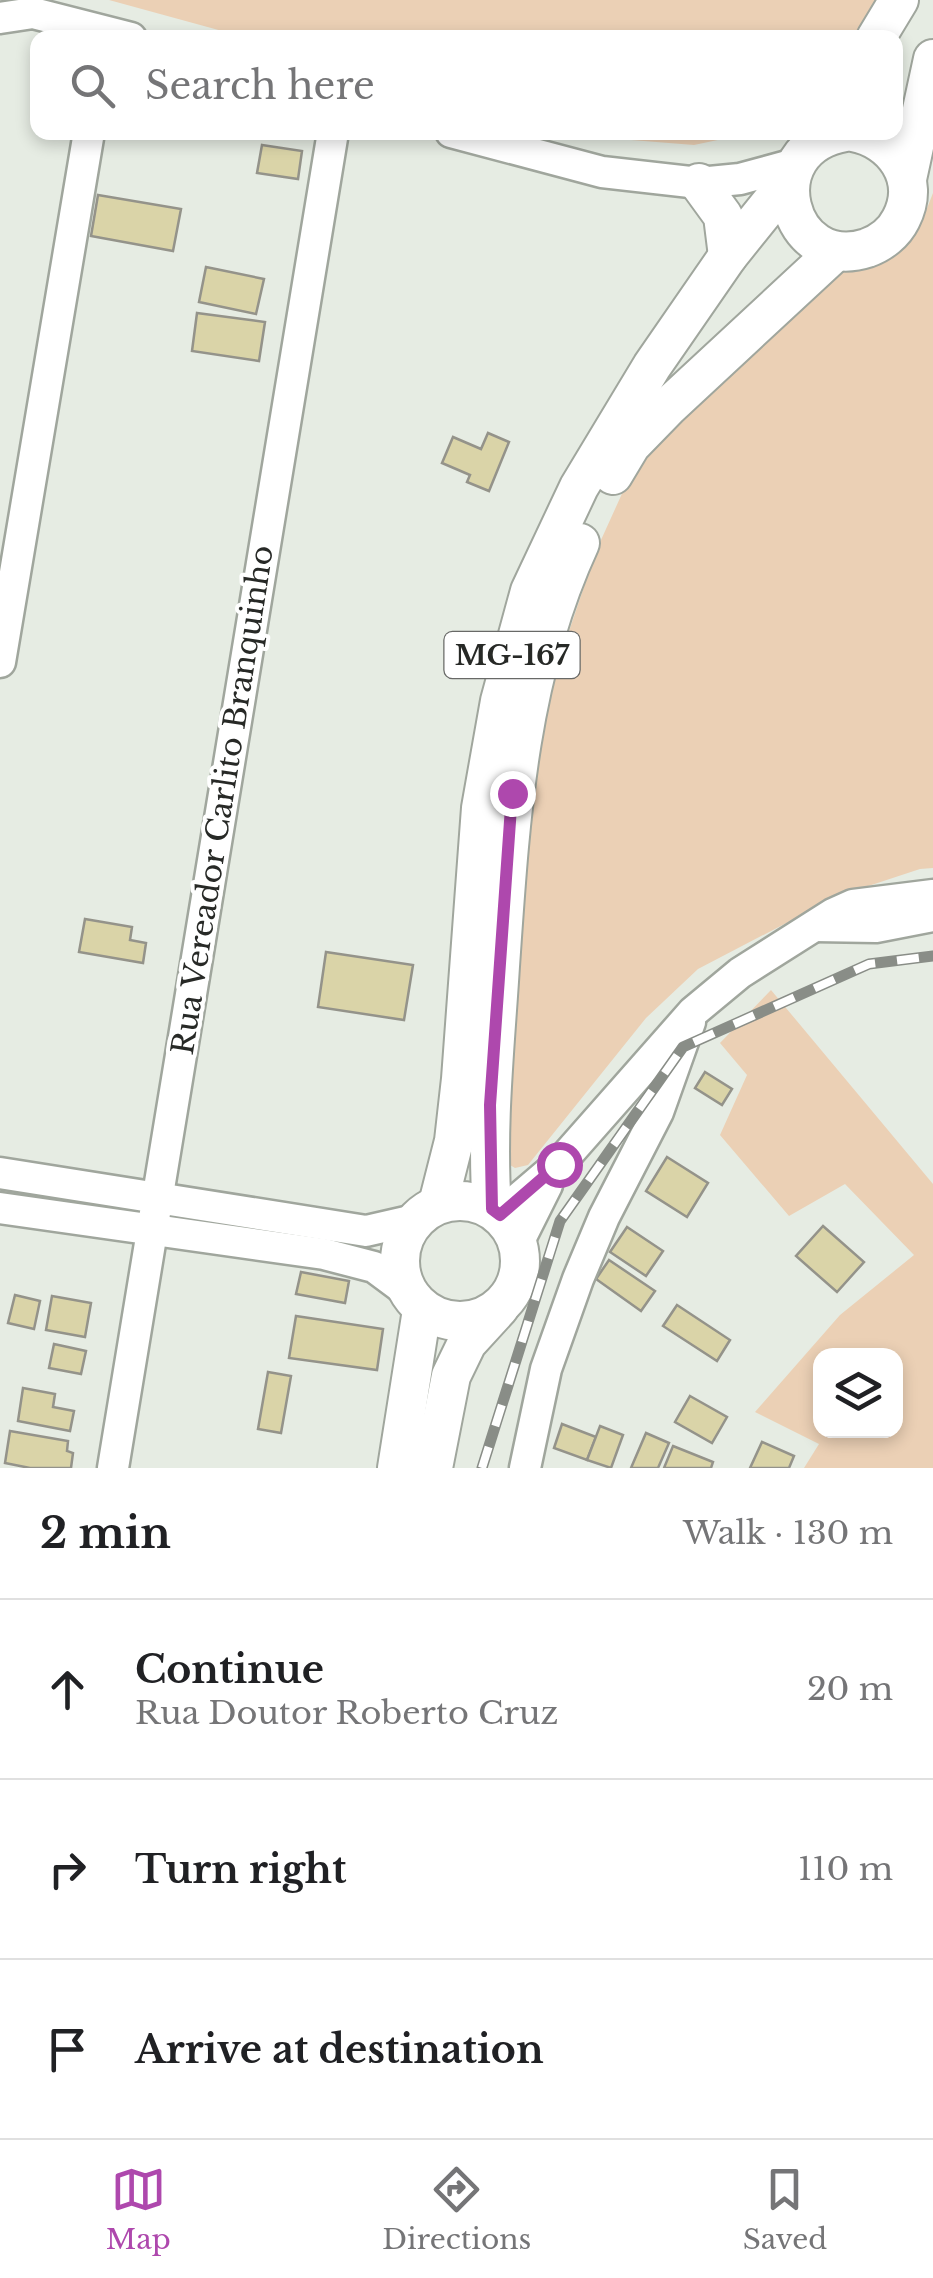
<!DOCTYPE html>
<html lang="en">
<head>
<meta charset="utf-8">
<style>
  body { margin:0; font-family:"Libre Baskerville",serif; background:#f2f2f2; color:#202124 }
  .controls { position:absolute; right:30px; bottom:30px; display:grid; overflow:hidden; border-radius:20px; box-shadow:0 5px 15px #0003 }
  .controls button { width:90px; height:90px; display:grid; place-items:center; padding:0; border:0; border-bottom:2px solid #e0e0e0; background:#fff; color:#202124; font:50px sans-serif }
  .stop { position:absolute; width:30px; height:30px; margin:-22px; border:8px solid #ae48ad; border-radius:50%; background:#fff }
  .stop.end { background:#ae48ad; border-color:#fff; box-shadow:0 2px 10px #0008 }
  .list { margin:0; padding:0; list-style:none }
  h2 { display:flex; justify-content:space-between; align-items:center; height:130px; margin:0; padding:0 40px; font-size:42px }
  h2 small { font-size:32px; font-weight:400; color:#757577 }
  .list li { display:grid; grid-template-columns:65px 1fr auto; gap:30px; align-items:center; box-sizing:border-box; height:180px; padding:0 40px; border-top:2px solid #e0e0e0 }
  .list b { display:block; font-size:38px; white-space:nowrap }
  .list p { margin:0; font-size:32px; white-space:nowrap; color:#757577 }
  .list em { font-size:32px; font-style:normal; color:#757577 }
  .icon { flex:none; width:55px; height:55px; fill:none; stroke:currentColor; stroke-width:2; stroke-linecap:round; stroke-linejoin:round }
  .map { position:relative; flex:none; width:933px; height:1468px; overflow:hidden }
  .search { position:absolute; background:#fff; box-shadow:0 5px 15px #0003; left:30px; right:30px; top:30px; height:110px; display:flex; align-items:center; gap:25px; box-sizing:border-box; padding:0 35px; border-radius:20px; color:#757577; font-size:38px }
  .sheet { height:670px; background:#fff }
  nav { display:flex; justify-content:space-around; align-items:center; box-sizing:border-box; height:140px; border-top:2px solid #e0e0e0; background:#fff; font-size:28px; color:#757577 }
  nav a { display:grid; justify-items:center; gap:5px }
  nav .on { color:#ae48ad }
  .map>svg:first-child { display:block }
  .green { fill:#ebd0b5; fill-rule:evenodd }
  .building { fill:#dad4a8; stroke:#94938a; stroke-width:2.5 }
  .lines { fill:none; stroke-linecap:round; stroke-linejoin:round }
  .minor-casing { stroke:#a0a69d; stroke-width:35 }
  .major-casing { stroke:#a0a69d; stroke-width:42 }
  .minor { stroke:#fff; stroke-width:30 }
  .major { stroke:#fff; stroke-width:38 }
  .rail-casing { stroke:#898d87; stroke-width:11 }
  .rail { stroke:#fff; stroke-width:8; stroke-dasharray:22; stroke-linecap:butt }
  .route { stroke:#ae48ad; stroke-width:12 }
  .labels { text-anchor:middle; stroke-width:8; stroke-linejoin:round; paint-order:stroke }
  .shield { fill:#fff; stroke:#686967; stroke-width:2.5 }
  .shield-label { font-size:28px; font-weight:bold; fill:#272926 }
  .street-label { font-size:30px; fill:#272926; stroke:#fff }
</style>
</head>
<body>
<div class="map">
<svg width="933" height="1468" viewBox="0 0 933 1468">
  <rect width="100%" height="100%" fill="#e6ece3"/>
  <g class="green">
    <polygon points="109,0 876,0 855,38 244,37"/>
    <polygon points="587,133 751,133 694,145 606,138"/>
    <polygon points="933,193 933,868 920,869 838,896 698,969 646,1018 528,1165 515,1168 507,1163 501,1140 533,778 554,676 596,551 645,443 837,274 897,243 924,216"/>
    <path d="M771,990L933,1184V1468H804L819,1444L755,1412L840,1315L914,1255L845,1184L789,1216L720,1135L747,1075L720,1043ZM820,1356H896V1430H820Z"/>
  </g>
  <g class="building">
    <polygon points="262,145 302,151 298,179 257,173"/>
    <polygon points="98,195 181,209 173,251 91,236"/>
    <polygon points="206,267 264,279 256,314 199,302"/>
    <polygon points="197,313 265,322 259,361 192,351"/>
    <polygon points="488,433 509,442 489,491 467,482 470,475 442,463 453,437 481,449"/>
    <polygon points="85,919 132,927 130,940 146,943 143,963 79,952"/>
    <polygon points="326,952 413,965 404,1020 318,1007"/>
    <polygon points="705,1072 732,1089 722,1105 695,1088"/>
    <polygon points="667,1157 708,1183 687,1217 646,1191"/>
    <polygon points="823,1226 864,1262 837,1292 796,1256"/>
    <polygon points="627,1227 663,1251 646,1276 610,1252"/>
    <polygon points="609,1260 655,1291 641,1311 596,1279"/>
    <polygon points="301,1272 349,1281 345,1303 296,1294"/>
    <polygon points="15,1295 40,1301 34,1329 8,1323"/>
    <polygon points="52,1296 91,1303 85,1337 46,1330"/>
    <polygon points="677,1305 730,1340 717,1361 663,1326"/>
    <polygon points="296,1316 383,1329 377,1370 289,1358"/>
    <polygon points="54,1344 86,1351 81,1374 49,1368"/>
    <polygon points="268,1372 291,1376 281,1433 258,1429"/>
    <polygon points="23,1388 55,1394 53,1407 74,1411 70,1431 18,1421"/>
    <polygon points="690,1396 727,1417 712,1443 675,1422"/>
    <polygon points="562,1424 596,1437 587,1460 554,1448"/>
    <polygon points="600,1426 623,1435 611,1468 587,1460"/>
    <polygon points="10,1431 68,1441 67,1451 73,1453 71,1468 30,1468 5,1463"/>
    <polygon points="646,1433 669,1443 658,1468 631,1468"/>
    <polygon points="762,1442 794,1456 789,1468 750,1468"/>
    <polygon points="673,1446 713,1462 711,1468 664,1468"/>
  </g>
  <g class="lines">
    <g class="minor-casing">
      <g id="minor">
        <polyline points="0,18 33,13 131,38"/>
        <polyline points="451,132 602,172 699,183 740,179 795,164"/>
        <polyline points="0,662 89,132"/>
        <polyline points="815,926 876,927 933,916"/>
        <polyline points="0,1173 366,1231 414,1220"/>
        <polyline points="0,1208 324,1254 374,1267 405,1290"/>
        <polyline points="499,1215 559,1164 693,1012 740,973 833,914 853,905 933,895"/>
        <polyline points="517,1245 547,1185"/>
        <polyline points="113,1468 333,132"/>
        <polyline points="525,1468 546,1369 578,1279 604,1217 658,1112 690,1022"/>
      </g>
    </g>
    <g class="major-casing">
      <g id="major">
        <polyline points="876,38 899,0"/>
        <path d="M845,132C753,148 788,274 867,248C881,243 894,233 901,219C922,179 893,139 853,132"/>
        <polyline points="907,179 933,59"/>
        <polyline points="699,183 723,216 728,256"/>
        <polyline points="613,475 631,445 669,406 836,251"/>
        <circle cx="460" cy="1261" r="60"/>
        <polyline points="438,1204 454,1141 461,1079 481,808 500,701 530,591 579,487 652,366 728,256 790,179"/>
        <path d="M492,1209C486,1128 495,1047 500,966C510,821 518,677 580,543"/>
        <polyline points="397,1468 422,1310"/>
        <polyline points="433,1468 451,1376 467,1343 499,1308"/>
      </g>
    </g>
    <use href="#minor" class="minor"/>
    <use href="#major" class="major"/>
    <g class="rail-casing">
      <polyline id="rail" points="482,1468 560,1221 683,1047 869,964 933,956"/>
    </g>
    <use href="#rail" class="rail"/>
  </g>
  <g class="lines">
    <polyline class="route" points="512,793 490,1105 492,1209 500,1215 559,1164"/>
  </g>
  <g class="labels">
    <rect class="shield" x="444.5" y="632" width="135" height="46" rx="8"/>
    <g class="shield-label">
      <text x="512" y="665">MG-167</text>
    </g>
    <g class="street-label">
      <text transform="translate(223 800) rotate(-81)" y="10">Rua Vereador Carlito Branquinho</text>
    </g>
  </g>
</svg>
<div class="controls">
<button><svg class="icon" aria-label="layers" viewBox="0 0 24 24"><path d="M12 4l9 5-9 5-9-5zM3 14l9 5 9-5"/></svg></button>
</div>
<div class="stop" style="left:559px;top:1164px"></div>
<div class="stop end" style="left:512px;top:793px"></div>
<div class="search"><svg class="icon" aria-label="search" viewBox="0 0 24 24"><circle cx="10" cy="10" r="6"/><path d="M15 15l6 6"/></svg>Search here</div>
</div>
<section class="sheet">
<h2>2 min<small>Walk · 130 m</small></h2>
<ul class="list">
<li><svg class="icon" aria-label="ahead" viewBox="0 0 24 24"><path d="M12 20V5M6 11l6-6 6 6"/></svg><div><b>Continue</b><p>Rua Doutor Roberto Cruz</p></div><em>20 m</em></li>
<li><svg class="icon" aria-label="right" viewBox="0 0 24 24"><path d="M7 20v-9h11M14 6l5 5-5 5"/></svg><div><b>Turn right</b></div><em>110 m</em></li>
<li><svg class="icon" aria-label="arrive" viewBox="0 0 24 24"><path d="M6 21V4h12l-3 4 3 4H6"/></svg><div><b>Arrive at destination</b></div></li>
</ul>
</section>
<nav>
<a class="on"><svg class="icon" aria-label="map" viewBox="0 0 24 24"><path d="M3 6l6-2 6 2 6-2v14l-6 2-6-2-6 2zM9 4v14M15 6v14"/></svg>Map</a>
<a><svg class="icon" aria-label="directions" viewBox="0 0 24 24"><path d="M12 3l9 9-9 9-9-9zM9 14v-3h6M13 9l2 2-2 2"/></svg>Directions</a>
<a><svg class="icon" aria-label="saved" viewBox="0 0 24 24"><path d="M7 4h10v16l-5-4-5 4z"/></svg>Saved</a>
</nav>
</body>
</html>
